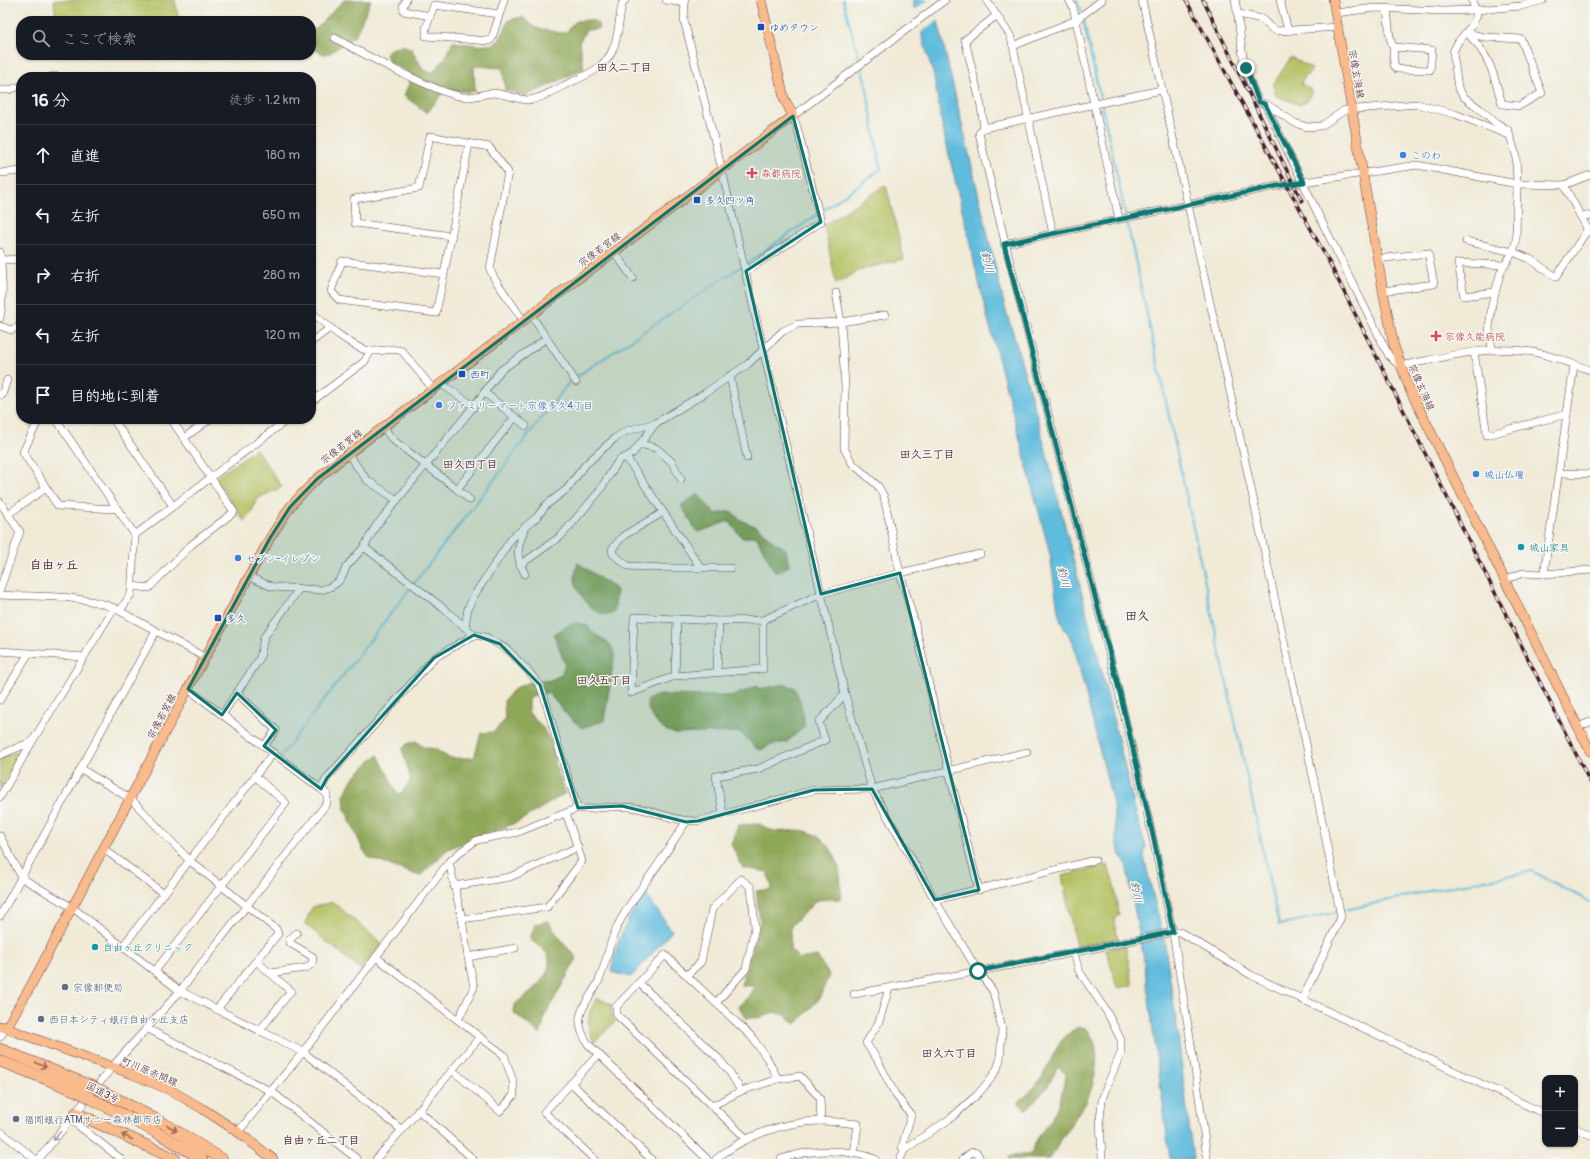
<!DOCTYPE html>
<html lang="ja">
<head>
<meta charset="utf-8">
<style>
  body { margin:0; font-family:Pangolin,"Klee One",sans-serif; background:#242831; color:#f1f3f6 }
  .controls { position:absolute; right:12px; bottom:12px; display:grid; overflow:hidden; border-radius:8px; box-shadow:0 1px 3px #0004 }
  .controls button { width:36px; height:36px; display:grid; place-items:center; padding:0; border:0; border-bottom:1px solid #363941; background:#171b24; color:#f1f3f6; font:20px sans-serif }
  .stop { position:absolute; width:12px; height:12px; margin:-9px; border:3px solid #0f766e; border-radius:50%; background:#fff }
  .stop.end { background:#0f766e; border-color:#fff; box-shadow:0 1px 4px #0008 }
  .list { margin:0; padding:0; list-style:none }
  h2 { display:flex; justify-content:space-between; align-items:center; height:52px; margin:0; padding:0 16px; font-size:17px }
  h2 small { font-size:13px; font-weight:400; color:#9ea1a6 }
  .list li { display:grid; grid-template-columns:26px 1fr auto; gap:12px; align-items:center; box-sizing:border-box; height:60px; padding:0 16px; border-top:1px solid #363941 }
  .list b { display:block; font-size:15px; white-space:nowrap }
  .list em { font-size:13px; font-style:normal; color:#9ea1a6 }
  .icon { flex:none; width:22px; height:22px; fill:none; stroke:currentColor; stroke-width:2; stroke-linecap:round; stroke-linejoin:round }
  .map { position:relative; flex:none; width:1590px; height:1159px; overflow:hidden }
  .search { position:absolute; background:#171b24; box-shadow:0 1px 3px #0004; left:16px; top:16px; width:300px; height:44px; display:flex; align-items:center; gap:10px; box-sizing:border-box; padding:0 14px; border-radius:16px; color:#9ea1a6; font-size:15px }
  .panel { position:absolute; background:#171b24; box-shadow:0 1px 3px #0004; left:16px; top:72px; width:300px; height:352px; border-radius:16px }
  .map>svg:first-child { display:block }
  .green { fill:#b4c163; stroke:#7f7047 }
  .forest { fill:#8fa759; stroke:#6c6342 }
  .water { fill:#5fbcdd; stroke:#546e84 }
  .pier { fill:#f0ead6 }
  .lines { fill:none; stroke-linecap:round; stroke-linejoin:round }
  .stream { stroke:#5fbcdd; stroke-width:2 }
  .minor-casing { stroke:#633d45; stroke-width:8 }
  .major-casing { stroke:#633d45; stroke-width:10 }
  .highway-casing { stroke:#633d45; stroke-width:12 }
  .minor { stroke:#fff; stroke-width:7 }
  .major { stroke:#fabb8c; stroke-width:9 }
  .highway { stroke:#fabb8c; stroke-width:11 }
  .rail-casing { stroke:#4a1f2b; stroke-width:3.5 }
  .rail { stroke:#f6f6f2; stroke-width:2; stroke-dasharray:6; stroke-linecap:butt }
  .highway-bridge-casing { stroke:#633d45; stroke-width:12; stroke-linecap:butt }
  .highway-bridge { stroke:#fabb8c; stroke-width:11 }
  .oneway { stroke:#996557 }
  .oneway2 { stroke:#ae9aa0 }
  .route { stroke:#0f766e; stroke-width:5 }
  .marked { fill:#0f766e; fill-opacity:0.2; stroke:#0f766e; stroke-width:3; stroke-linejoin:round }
  .transit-dot { fill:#1a4fb4; stroke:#f6f6f2; stroke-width:1.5 }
  .shop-dot { fill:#3f7fe0; stroke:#f6f6f2; stroke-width:1.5 }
  .health-dot { fill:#e0444e; stroke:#f6f6f2; stroke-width:1.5 }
  .culture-dot { fill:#0f9aa8; stroke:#f6f6f2; stroke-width:1.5 }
  .service-dot { fill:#5c6f8a; stroke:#f6f6f2; stroke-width:1.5 }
  .labels { text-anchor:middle; stroke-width:3; stroke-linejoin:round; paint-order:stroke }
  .transit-label { font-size:10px; fill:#164399; stroke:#f6f6f2; text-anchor:start }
  .street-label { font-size:10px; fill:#4a1f2b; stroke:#f6f6f2 }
  .shop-label { font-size:10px; fill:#366cbe; stroke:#f6f6f2; text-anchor:start }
  .health-label { font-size:10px; fill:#be3a42; stroke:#f6f6f2; text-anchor:start }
  .culture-label { font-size:10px; fill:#0d838f; stroke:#f6f6f2; text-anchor:start }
  .service-label { font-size:10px; fill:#4e5e75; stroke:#f6f6f2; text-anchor:start }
  .neighbourhood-label { font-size:11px; font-weight:bold; fill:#4a1f2b; stroke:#f6f6f2 }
  .water-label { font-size:11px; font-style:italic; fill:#515669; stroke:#f6f6f2 }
  .quarter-label { font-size:12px; font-weight:bold; fill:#4a1f2b; stroke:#f6f6f2 }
</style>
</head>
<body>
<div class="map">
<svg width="1590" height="1159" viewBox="0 0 1590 1159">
  <rect width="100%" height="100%" fill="#f6f6f2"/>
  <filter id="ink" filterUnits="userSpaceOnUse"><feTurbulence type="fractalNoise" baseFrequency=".025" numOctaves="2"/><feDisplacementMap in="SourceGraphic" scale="8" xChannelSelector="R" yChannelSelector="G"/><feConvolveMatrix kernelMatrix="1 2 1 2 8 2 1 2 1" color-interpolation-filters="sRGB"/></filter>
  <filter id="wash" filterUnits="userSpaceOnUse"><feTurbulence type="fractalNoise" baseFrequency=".012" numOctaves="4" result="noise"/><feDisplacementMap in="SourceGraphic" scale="16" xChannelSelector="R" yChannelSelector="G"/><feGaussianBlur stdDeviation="0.9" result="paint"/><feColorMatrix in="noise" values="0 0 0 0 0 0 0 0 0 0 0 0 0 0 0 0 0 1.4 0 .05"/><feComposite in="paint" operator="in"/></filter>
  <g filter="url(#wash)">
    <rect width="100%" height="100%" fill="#f0ead6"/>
    <g class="green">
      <polygon points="54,0 175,0 179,21 56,21"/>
      <polygon points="1291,57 1312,69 1309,74 1304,76 1301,84 1312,90 1308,100 1300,105 1276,96 1273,85"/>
      <polygon points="886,185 904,259 860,270 836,284 824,225"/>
      <polygon points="256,449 282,487 262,496 256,501 251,514 244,521 216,480 217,477"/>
      <polygon points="19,751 20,756 0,789 0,758"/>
      <polygon points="1107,865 1113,880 1119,915 1114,919 1118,939 1076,947 1062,876"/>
      <polygon points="333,902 382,944 361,970 305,924 309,913 313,907"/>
      <polygon points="1125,945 1133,985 1117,988 1106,949"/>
      <path d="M597,998L611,1004L612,1015L616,1021L594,1042C585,1025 587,1015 597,998Z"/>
    </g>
    <g class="forest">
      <polygon points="344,0 371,0 355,36 330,53 324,54 311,48 311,33"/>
      <path d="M522,17L536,28L561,33L566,32L576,21L592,20L598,24L599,29L586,30L579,43L584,68L544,88L525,96L505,90L503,68L474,66L475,91L469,92L446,89L427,113L404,96L412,75L389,62L386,54L389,50L401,45L411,48L424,71L433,72L446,57L453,42C465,43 490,50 499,40C503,34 506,27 509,20Z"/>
      <polygon points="698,494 715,514 731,511 741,520 757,527 774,542 786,549 789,566 777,573 773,569 756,536 742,538 729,521 699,532 695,529 681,505"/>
      <path d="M578,563L617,590L614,613C598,621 581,598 576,585C574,578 575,571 578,563Z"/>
      <polygon points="578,623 588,626 591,631 610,644 615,653 604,721 582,728 568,716 548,693 534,695 528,700 528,712 543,728 551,742 557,770 566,793 518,822 448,849 420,876 369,858 363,850 345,809 344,796 352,779 367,764 378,755 395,789 399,795 410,782 410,776 402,749 407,744 416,741 423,747 435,749 449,758 474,758 481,733 493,732 505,720 504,701 515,688 527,683 550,680 561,675 565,664 554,634 571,624"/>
      <path d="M784,684L794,687C799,696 806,718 804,727L787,742L770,745L761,750L757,749L740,732L676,734C671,732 666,731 662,728C656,724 644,707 648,700C651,697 656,696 660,695L733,696L754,687L757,686L759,689Z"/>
      <path d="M759,824C764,826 771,831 776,831C785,832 796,829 805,831C835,838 844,871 840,899L817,900L791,926L790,949L800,959L817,956L829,975L819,999L796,1024L785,1015L774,1012L758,1018H746L739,1007L756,987L741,985L760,922L756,891L772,889L768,872L743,868L731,844L738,825Z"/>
      <path d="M548,921L564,944L574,954L576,960L544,1017L543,1027L540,1034L513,1012L514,1005C526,995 555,976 548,956C545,949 535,944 530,939L535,924Z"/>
      <path d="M1079,1027C1087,1027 1089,1030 1092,1037C1102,1054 1094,1086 1086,1102C1084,1107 1080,1111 1077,1115C1067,1129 1059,1145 1049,1159H1009V1157L1031,1153L1039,1135L1051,1120L1060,1101L1066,1074L1058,1067L1047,1088L1026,1110L1018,1103C1025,1097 1032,1090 1038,1083C1052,1064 1055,1037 1079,1027Z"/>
    </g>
    <g class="water">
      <polygon points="912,0 933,0 1005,308 1013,333 1040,427 1100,665 1139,825 1146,847 1144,857 1165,945 1177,1027 1193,1159 1170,1159 1143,954 1126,864 1120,855 1117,846 1113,803 1073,642 1061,622 1058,611 1050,554 985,308 942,125 934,77"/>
      <path d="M645,893L672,931L631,977L611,972C616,940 627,919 645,893Z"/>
    </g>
    <polygon class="pier" points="928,0 936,0 939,19 920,33 913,11"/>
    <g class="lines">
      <g class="stream">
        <polyline points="843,0 860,62"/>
        <polyline points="1077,0 1082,13"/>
        <polyline points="1083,18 1279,925 1438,889 1532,871 1590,902"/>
        <polyline points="746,264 858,186 881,169 866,84 861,66"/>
        <polyline points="281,756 570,381 742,266"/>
      </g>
    </g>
  </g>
  <g filter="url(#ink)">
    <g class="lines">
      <g class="minor-casing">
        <g id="minor">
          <polyline points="406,0 403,6 404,11 430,16"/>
          <polyline points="666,0 684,3"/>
          <polyline points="685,0 684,20 722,170 763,349 845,694 872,789 935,900 978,971 993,991 1002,1029 1000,1060 997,1069 989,1081 978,1094 951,1118 905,1149 900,1159"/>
          <polyline points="986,0 1010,35 1013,46 1053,234"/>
          <polyline points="1069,0 1073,7 1119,219"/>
          <polyline points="1142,0 1233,405 1316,790 1341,917 1302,1000"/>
          <path d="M1235,0C1240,22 1240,45 1245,67C1248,79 1254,90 1259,102L1265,104L1320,218L1389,356L1400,366C1442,358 1483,346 1525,351C1547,353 1569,363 1590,370"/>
          <polyline points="1280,0 1288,31"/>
          <polyline points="1472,0 1477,15 1473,24 1458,42 1453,52 1458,88 1464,97 1480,109 1495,122 1508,130 1516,155 1517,184 1516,241 1513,252 1501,271 1492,304 1489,328 1492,349"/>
          <polyline points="1387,9 1390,38 1393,47"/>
          <polyline points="1336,13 1375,8 1444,11 1476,10 1521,6 1543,0"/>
          <polyline points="499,14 434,5 426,28 426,36 489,41 492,38 504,0"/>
          <polyline points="1239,14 1262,19 1271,28 1277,31 1339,27"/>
          <path d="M1467,33L1484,37L1521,39L1542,93L1519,106L1502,104C1494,75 1490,55 1467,33Z"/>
          <path d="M335,38C359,52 383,64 408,76C424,83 441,92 459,96C471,100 482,93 494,93C506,94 516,99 527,100C538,100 551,92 561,87C579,78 605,70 613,49C619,35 619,19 622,4L625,0"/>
          <polyline points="1013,46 1076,20 1102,0"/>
          <polygon points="1393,47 1432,50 1430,70 1397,69 1394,65"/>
          <polyline points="50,77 54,76 60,77"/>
          <polyline points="0,90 9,90 21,86"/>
          <path d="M1161,90L984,128L979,133C1040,399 1118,661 1172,929C1177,953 1180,978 1184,1002C1193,1054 1201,1106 1207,1159"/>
          <polyline points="1266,104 1295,123 1307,127 1321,126 1345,110 1417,104 1455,114 1509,135"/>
          <polyline points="984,128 981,106 965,40 997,15"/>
          <polyline points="0,173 21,171"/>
          <polyline points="1564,185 1589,232"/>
          <polyline points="1580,215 1590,216"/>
          <polyline points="452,236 355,223 354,199 419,188 430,136 489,147 508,172 490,269 494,278 523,320"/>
          <polyline points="1466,241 1513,252 1530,259 1556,277 1588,229"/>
          <polyline points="1004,244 1277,186 1411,166 1417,165 1517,184 1564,185 1590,175"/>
          <path d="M0,252C2,274 4,296 0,318"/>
          <polyline points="614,252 633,278"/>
          <polyline points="1377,259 1428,253 1434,284 1383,291"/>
          <polyline points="1,260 21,259"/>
          <polyline points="746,271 821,222 797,127 793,116 945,0"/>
          <polyline points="444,274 436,313 339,300 331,291 342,261 444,274 469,144"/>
          <polyline points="1495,292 1464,296 1458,263 1505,265"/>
          <polyline points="836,293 841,322 843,352 845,387 844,448 852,463 878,486 884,497 900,573 915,624 949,772 979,890"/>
          <path d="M311,312C324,323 354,350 371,351C382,352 391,347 402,351L433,389"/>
          <polyline points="531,315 576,382"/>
          <polyline points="0,326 11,330 21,326"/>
          <polyline points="311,342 330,328"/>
          <polyline points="1474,352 1487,435 1567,414"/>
          <polyline points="730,376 747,458"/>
          <polyline points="440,383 474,406"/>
          <polyline points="485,393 526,426"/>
          <polyline points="0,394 2,395 7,380"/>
          <polyline points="311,402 364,362 371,351"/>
          <polyline points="39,419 23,452 58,506 117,509"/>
          <polyline points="56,419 135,535 131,594 120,611"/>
          <polyline points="113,419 173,506"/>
          <polyline points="383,427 393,440 457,489 515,417"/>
          <polyline points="184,438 210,419"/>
          <polyline points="640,444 656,448 672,462 681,479"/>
          <polyline points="348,454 367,480 397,500"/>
          <polyline points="1559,473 1590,474"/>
          <polyline points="457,489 470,500"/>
          <polyline points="0,502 20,532 0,589"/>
          <polyline points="662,513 623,536 612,549 613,554 628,566 664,568 730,568"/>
          <polyline points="8,514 46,488"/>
          <polyline points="135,535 288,419"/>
          <polyline points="364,547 443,608 474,635 486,637 508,650 530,673 540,685 545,699 564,766 578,808"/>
          <polyline points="520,565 561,536 598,493 619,460 626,457"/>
          <polyline points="701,568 626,457 633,453 656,423 705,393 748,364 783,331 798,324 841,322 885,315"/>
          <path d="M525,574C514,553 518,548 525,527"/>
          <polyline points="1544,574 1574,365"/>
          <polyline points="249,577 273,587 321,590 330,587 338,582 343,575 346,567 364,547 376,526 474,406 501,370 547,338"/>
          <polyline points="1504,580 1523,573 1544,574 1590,570"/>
          <polyline points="132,586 149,588 191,545 234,512 171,419"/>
          <path d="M0,595C35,597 82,594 114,608L206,658"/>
          <polygon points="634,617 719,621 763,620 763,669 675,676 631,693"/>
          <polyline points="763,620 821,594 900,573 980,554"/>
          <polyline points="465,627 468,608 475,594 512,538 537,517 546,505 567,489 585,465 615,438 626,431 656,423"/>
          <polyline points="0,651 84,657"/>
          <polyline points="717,672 719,621"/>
          <polyline points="675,676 677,619"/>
          <polyline points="237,693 276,730 264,746"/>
          <polyline points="0,700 29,653"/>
          <polyline points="222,715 260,658 264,637 299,589"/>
          <polyline points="1578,727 1590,722"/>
          <polyline points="0,755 31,742"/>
          <polyline points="81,769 131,799 190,861 276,929 278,934 217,1009"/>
          <polyline points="321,789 327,778 434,658 474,635"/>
          <polyline points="0,797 32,742 114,608"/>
          <polyline points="723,814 716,776 758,769 825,740 819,722 845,694"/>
          <path d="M686,822C673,841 661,861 647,880C636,896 624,911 616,929C609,945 606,962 600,978C589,1004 568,1013 588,1044L707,1159"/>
          <polyline points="0,836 22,878 73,908 180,991 303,1052 402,1130"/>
          <polyline points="104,849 164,894"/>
          <polyline points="449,862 462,919 547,907 582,861 566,813"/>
          <polyline points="454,886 510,877 578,847"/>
          <polyline points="935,900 1095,860"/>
          <polyline points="0,916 156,631"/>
          <polyline points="462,919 468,957 515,948"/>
          <polyline points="123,946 273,753"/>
          <polyline points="1074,953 1079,971 1107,1012 1121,1040 1121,1053 1106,1088 1102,1100 1100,1119 1102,1159"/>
          <polyline points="256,961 291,991 260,1030"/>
          <polyline points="155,971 286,803 256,777"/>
          <polyline points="270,973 306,968 312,964 313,957 290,943 289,940 297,933"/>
          <polyline points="687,975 701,962 712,909 741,879 751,887 755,927 746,969 716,1003"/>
          <polyline points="639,983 718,1058 729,1071 741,1091"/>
          <polyline points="889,988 879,1022 866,1043 877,1059 895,1094 911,1115 902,1147 905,1149"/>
          <polyline points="854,994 1023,963 1173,932 1180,932 1251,975 1545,1114"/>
          <polyline points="458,1020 474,987 468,957"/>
          <polyline points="146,1028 272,1092 357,1159"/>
          <polyline points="0,1037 6,1028"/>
          <polyline points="452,1070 500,1111 514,1095 513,1081 504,1055 480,1037"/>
          <polyline points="571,1083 651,1159"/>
          <polyline points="712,1106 617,1015 616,1007 665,955 751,1036 767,1058 778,1079"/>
          <polyline points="418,1110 473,1159"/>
          <polyline points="70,1119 121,1159"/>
          <polyline points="1575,1128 1590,1135"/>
          <polyline points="0,1131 35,1159"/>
          <path d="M238,1132L303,1052L449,862L460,852L477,840L518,832L578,808L584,809C602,808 619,805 637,808C659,812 676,822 698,821L814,790L872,789L1027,752"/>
          <polyline points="747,1139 712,1106 741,1091 778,1079 800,1076 820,1098 821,1121"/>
          <polyline points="39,1159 112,1067 180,991 327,803 327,794 321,789 188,689"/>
          <path d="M376,1159C412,1120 445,1078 480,1037L376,957"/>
          <polyline points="594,1159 544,1112 598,1055"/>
          <path d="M716,1159C744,1136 785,1121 821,1121C833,1121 846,1123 858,1124L854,1154"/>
          <path d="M781,1159C810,1149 845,1148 875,1159"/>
          <polyline points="963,1159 972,1152 977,1153 980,1159"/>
        </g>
      </g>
      <g class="major-casing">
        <g id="major">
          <polyline points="1333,0 1383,291 1394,346 1410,390 1590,751"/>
          <polyline points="0,1026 132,1074 170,1090 203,1109 238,1132 273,1159"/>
          <polyline points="6,1028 29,989 188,689 270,538 290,507 300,496 317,479 348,454 793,116 784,98 761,0"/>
        </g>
      </g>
      <g class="highway-casing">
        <g id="highway">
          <polyline points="0,1049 86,1084"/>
          <polyline points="0,1061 79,1092"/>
          <polyline points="100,1090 165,1124 222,1159"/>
          <polyline points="92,1099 158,1133 202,1159"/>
          <polyline points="76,1113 175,1159"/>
        </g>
      </g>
      <use href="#minor" class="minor"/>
      <use href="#major" class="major"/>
      <use href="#highway" class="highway"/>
      <g class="rail-casing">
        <g id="rail">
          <polyline points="1186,0 1330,264 1590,782"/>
          <polyline points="1203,0 1302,201"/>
        </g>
      </g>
      <use href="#rail" class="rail"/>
      <g class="highway-bridge-casing">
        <g id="highway-bridge">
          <polyline points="86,1084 100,1090"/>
          <polyline points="79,1092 92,1099"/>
        </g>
      </g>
      <use href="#highway-bridge" class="highway-bridge"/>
    </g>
    <defs><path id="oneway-shaft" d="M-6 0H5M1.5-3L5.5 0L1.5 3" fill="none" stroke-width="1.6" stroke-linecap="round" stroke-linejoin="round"/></defs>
    <g class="oneway">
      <use href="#oneway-shaft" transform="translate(41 1065) rotate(22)"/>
      <use href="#oneway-shaft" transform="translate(172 1128) rotate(30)"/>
      <use href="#oneway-shaft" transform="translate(127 1137) rotate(-155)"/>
    </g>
    <use class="oneway2" href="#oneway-shaft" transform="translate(57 1136) rotate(128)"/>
  </g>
  <g class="lines" filter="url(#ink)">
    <polyline class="route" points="978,971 1173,932 1154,840 1120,693 1004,244 1277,186 1304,182 1265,104 1259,102 1246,68"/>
  </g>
  <path class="marked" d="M793,116L821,222L746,271L821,594L900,573L979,890L935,900L872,789L814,790L698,821L686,822L622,806L578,808L540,685L500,644L474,635L434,658L327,778L321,789L264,746L276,730L237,693L222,715L188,689L270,538L290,507L317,479Z"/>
  <g class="transit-dot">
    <rect x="757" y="23" width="8" height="8" rx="2"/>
    <rect x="693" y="196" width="8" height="8" rx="2"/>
    <rect x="458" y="370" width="8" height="8" rx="2"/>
    <rect x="214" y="614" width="8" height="8" rx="2"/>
  </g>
  <g class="shop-dot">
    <circle cx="1403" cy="155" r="4"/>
    <circle cx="439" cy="405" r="4"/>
    <circle cx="1476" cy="474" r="4"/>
    <circle cx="238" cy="558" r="4"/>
  </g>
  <g class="health-dot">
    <path d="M750 167h4v4h4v4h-4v4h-4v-4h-4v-4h4z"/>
    <path d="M1434 330h4v4h4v4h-4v4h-4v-4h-4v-4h4z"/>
  </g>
  <g class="culture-dot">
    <circle cx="1521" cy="547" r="4"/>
    <circle cx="95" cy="947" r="4"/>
  </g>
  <g class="service-dot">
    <circle cx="65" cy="987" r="4"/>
    <circle cx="41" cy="1019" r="4"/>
    <circle cx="16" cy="1119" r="4"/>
  </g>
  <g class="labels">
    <g class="transit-label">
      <text x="769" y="31">ゆめタウン</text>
      <text x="705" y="204">多久四ツ角</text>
      <text x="470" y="378">西町</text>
      <text x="226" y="622">多久</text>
    </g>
    <g class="street-label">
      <text transform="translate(1357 74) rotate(80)" y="4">宗像玄海線</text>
      <text transform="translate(599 249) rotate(-37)" y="4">宗像若宮線</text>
      <text transform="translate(1422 387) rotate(66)" y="4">宗像玄海線</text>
      <text transform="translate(341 446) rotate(-38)" y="4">宗像若宮線</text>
      <text transform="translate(161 716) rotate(-62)" y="4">宗像若宮線</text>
      <text transform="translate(150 1071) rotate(23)" y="4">町川原赤間線</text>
      <text transform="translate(103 1092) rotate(26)" y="4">国道3号</text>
    </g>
    <g class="shop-label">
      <text x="1411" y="159">このわ</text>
      <text x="447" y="409">ファミリーマート宗像多久4丁目</text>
      <text x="1484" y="478">城山仏壇</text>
      <text x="246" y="562">セブン-イレブン</text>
    </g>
    <g class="health-label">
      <text x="761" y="177">森都病院</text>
      <text x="1445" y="340">宗像久能病院</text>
    </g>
    <g class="culture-label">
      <text x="1529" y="551">城山家具</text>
      <text x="103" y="951">自由ヶ丘クリニック</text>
    </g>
    <g class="service-label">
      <text x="73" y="991">宗像郵便局</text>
      <text x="49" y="1023">西日本シティ銀行自由ヶ丘支店</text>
      <text x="24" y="1123">福岡銀行ATMサニー森林都市店</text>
    </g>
    <g class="neighbourhood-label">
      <text x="624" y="71">田久二丁目</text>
      <text x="927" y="458">田久三丁目</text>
      <text x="470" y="468">田久四丁目</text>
      <text x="604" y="684">田久五丁目</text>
      <text x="949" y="1057">田久六丁目</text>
      <text x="321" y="1144">自由ヶ丘二丁目</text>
    </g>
    <g class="water-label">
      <text transform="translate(988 262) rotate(76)" y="4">釣川</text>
      <text transform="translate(1064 577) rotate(76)" y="4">釣川</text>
      <text transform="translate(1137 892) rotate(81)" y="4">釣川</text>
    </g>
    <g class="quarter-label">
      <text x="54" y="569">自由ヶ丘</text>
      <text x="1137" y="620">田久</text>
    </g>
  </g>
</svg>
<div class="controls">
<button>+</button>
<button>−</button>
</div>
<div class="stop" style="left:978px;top:971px"></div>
<div class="stop end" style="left:1246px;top:68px"></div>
<div class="search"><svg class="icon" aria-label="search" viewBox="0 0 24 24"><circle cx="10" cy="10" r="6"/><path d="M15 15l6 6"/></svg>ここで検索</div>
<section class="panel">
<h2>16 分<small>徒歩 · 1.2 km</small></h2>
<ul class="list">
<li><svg class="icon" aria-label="ahead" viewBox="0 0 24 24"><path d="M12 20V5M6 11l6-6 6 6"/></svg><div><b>直進</b></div><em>180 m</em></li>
<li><svg class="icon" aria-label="left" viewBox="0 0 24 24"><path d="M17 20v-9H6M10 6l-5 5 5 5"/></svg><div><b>左折</b></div><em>650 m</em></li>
<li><svg class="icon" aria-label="right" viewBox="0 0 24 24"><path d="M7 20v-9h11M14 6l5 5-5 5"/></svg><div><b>右折</b></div><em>280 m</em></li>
<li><svg class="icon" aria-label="left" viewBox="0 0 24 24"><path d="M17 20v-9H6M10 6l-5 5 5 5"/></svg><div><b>左折</b></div><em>120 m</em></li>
<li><svg class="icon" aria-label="arrive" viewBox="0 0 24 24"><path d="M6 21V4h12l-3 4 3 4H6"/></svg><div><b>目的地に到着</b></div></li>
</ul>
</section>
</div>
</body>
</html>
